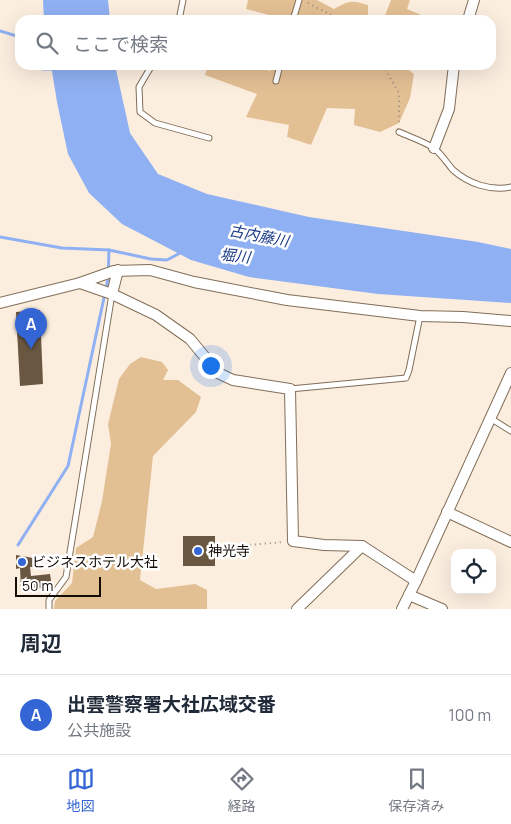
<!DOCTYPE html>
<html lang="ja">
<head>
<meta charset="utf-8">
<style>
  body { margin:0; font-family:Manrope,"Noto Sans JP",sans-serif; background:#f2f2f3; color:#1f2937 }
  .controls { position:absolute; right:15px; bottom:15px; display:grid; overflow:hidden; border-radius:10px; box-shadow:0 5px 20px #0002 }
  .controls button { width:45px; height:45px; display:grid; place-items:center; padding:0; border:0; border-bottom:1px solid #e0e1e3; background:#fff; color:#1f2937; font:25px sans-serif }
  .scale { position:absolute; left:15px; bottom:12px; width:86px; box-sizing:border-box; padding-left:5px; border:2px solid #140d05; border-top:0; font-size:14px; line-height:18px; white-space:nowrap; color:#140d05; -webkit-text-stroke:4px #fff; paint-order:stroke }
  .you { position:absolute; left:210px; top:365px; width:18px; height:18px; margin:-12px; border:4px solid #fff; border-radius:50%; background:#1a73e8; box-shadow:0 0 0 8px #1a73e833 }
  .badge { display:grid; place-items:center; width:32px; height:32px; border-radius:50%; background:#3365d4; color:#fff; font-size:16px; font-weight:700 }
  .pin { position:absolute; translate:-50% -41px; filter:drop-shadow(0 1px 2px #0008) }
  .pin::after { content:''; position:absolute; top:26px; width:18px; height:15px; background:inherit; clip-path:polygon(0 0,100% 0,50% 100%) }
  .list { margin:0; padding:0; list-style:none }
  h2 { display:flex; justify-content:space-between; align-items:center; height:65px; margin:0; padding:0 20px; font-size:21px }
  h2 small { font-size:16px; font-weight:400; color:#747a83 }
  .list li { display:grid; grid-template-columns:32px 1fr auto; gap:15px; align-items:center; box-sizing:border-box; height:80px; padding:0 20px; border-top:1px solid #e0e1e3 }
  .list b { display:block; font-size:19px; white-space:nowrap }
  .list p { margin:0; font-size:16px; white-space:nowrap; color:#747a83 }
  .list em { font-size:16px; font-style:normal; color:#747a83 }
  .icon { flex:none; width:28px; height:28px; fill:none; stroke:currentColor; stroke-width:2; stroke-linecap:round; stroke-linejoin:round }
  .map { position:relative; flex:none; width:511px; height:609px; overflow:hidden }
  .search { position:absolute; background:#fff; box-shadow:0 5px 20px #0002; left:15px; right:15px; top:15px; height:55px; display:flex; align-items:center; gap:12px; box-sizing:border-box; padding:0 18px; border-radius:15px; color:#747a83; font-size:19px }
  .sheet { height:145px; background:#fff }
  nav { display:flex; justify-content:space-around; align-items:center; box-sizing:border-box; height:70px; border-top:1px solid #e0e1e3; background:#fff; font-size:14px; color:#747a83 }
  nav a { display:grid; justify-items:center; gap:2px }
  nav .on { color:#3365d4 }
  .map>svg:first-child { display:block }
  .green { fill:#e3bf94 }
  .water { fill:#8fb0f2 }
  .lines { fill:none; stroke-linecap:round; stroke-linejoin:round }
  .stream { stroke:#8fb0f2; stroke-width:3 }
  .building { fill:#6a5741 }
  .service-casing { stroke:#816e57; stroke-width:7 }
  .minor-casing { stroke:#816e57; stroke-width:12 }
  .path { stroke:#978c80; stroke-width:2; stroke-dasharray:1 4; stroke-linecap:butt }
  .service { stroke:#fff; stroke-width:5 }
  .minor { stroke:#fff; stroke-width:10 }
  .poi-dot { fill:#3365d4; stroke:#fff; stroke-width:2 }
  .labels { text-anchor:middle; stroke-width:5; stroke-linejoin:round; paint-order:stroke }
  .poi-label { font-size:14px; fill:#140d05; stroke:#fff; text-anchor:start }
  .water-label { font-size:15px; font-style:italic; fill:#1a3b86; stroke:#fff }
</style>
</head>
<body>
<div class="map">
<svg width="511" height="609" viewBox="0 0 511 609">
  <rect width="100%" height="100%" fill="#fceedf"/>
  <g class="green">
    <path d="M248,0H317L334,9C349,0 353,0 368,5V20H288L246,9Z"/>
    <polygon points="391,0 410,0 407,9 426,17 425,20 378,20 384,18"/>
    <polygon points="208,65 255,65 270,71 273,65 402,65 414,74 410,98 399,123 380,132 354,125 355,109 327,108 311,145 287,137 289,125 246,117 257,94 205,75"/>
    <polygon points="141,357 162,362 168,370 163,380 178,380 201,397 196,412 153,456 140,580 156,589 195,584 207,590 207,609 54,609 55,601 72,583 76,548 93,537 102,501 111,444 108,424 119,379 130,364"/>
  </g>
  <g class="water">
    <polygon points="43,0 108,0 110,20 44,20"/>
    <polygon points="51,65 115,65 130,133 158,174 207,194 309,217 478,242 511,249 511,303 378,294 249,277 191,260 122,224 89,193 68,154 57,102"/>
  </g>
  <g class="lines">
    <g class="stream">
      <polyline points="0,31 20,37"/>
      <polyline points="40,65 43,69 54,69"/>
      <polyline points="0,237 62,248 109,250"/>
      <polyline points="18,545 68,466 108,279 109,250 151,259 167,260 182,252"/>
    </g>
  </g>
  <g class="building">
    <polygon points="40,310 43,384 20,386 16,312"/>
    <rect x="183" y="536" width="32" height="30"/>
    <polygon points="16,555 33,558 33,567 30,567 31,576 50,574 52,587 21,590 20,568 16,569"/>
  </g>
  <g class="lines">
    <g class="service-casing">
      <g id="service">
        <polyline points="179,20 183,0"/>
        <polyline points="293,20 299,0"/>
        <polyline points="152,65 139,87 140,112 155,123 209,138"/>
        <polyline points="276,81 280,65"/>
        <path d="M399,132C410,137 426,142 435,149C442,155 447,163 453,170C469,184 490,191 511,187"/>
        <polyline points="290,389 406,378 409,370 420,316"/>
        <polyline points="490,418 511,431"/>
        <polyline points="49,609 49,600 66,577 112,294"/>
      </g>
    </g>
    <g class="minor-casing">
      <g id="minor">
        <polyline points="468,20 474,0"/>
        <polyline points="434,148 449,109 454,65"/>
        <polyline points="118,270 112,294 156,315 190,339 218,373 233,380 290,389 293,541 324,545 362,546 416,581"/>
        <polyline points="80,283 112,294"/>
        <polyline points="0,303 80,283 114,271 150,270 194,282 287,300 420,316 463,317 511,321"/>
        <polyline points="447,512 511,542"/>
        <polyline points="409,595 442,609"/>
        <polyline points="297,609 362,546"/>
        <polyline points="402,609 416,581 511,373"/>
      </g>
    </g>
    <g class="path">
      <polyline points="308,3 341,20"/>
      <polyline points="383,65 399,93 399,125"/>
      <polyline points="215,548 283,542"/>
    </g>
    <use href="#service" class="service"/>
    <use href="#minor" class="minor"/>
  </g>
  <g class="poi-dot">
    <circle cx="198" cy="551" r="5"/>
    <circle cx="22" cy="562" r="5"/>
  </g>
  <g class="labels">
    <g class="poi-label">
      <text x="208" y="556">神光寺</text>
      <text x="32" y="567">ビジネスホテル大社</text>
    </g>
    <g class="water-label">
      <text transform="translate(259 236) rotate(11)" y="5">古内藤川</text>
      <text transform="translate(235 256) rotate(7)" y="5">堀川</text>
    </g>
  </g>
</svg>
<div class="controls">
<button><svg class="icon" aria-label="locate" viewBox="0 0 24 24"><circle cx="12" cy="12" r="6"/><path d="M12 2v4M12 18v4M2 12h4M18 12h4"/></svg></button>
</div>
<div class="scale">50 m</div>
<div class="you"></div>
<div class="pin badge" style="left:31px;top:349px">A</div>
<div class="search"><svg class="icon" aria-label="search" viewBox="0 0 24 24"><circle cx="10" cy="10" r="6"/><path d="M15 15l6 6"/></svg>ここで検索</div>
</div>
<section class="sheet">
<h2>周辺<small></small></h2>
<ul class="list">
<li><span class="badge">A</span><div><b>出雲警察署大社広域交番</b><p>公共施設</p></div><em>100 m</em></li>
</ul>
</section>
<nav>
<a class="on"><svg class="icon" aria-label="map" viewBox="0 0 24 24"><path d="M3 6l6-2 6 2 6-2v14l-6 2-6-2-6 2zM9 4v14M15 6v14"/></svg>地図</a>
<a><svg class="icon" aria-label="directions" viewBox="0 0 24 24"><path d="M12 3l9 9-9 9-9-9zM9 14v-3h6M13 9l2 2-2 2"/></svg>経路</a>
<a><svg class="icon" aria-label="saved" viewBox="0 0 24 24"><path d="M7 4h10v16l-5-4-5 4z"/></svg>保存済み</a>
</nav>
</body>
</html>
